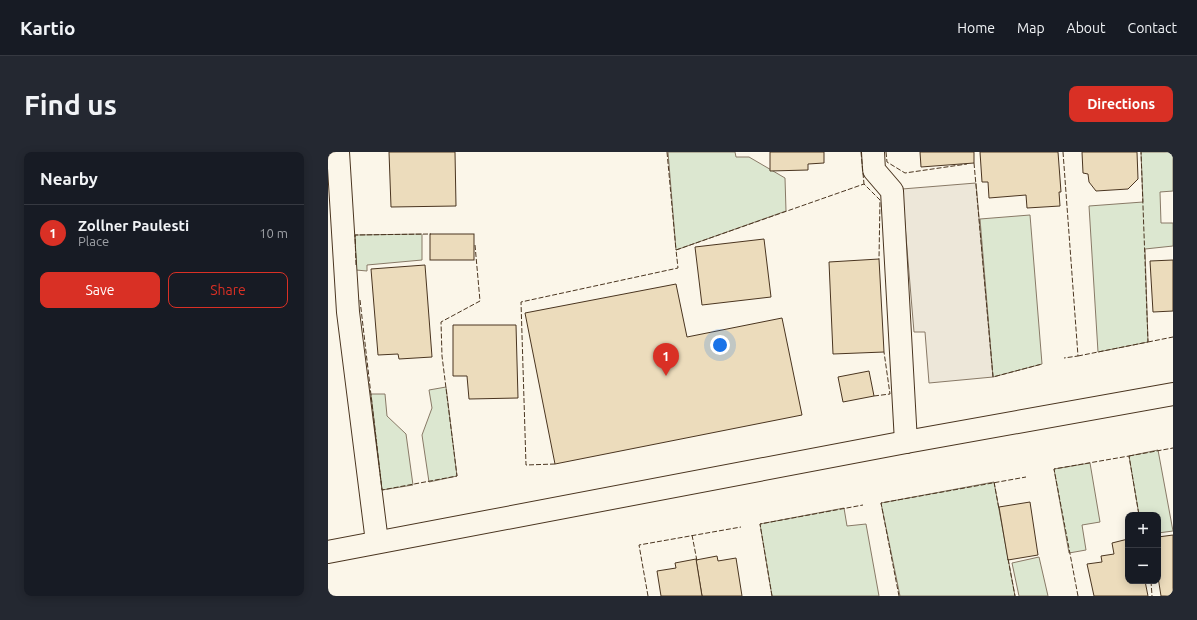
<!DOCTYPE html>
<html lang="en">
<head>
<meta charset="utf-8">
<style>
  body { margin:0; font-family:Ubuntu,sans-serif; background:#242831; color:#f1f3f6 }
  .controls { position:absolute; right:12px; bottom:12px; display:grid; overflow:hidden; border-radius:8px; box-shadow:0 2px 10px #0003 }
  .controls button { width:36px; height:36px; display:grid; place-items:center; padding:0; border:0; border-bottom:1px solid #363941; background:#171b24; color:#f1f3f6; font:20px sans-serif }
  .you { position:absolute; left:392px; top:193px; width:14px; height:14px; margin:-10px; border:3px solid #fff; border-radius:50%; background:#1a73e8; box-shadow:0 0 0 6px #1a73e833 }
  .badge { display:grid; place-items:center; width:26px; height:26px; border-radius:50%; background:#d93025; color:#fff; font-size:13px; font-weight:700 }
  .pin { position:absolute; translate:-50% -33px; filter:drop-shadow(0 1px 2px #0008) }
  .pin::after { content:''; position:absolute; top:21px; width:14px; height:12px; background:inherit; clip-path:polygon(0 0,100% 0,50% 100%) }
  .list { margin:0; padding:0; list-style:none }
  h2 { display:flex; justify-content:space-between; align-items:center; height:52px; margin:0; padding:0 16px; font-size:17px }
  h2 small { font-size:13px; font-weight:400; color:#9ea1a6 }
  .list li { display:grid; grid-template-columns:26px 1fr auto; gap:12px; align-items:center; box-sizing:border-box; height:56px; padding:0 16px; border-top:1px solid #363941 }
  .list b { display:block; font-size:15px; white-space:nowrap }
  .list p { margin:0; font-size:13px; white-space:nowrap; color:#9ea1a6 }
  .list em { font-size:13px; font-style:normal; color:#9ea1a6 }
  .actions { display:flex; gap:8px; padding:12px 16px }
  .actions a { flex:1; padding:9px 0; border:1px solid #d93025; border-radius:8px; text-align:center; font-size:14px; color:#d93025 }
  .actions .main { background:#d93025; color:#fff }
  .map { position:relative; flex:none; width:845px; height:444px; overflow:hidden; border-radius:8px }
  header { display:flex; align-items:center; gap:24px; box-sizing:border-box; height:56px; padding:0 20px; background:#171b24; border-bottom:1px solid #363941 }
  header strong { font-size:19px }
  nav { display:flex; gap:22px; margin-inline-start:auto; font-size:14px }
  .intro { display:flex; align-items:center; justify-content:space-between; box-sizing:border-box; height:96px; padding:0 24px }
  h1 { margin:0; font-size:28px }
  .button { padding:10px 18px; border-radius:8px; background:#d93025; color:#fff; font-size:14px; font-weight:700 }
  main { display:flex; gap:24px; padding:0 24px }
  aside { flex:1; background:#171b24; border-radius:8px; box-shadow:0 2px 10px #0003 }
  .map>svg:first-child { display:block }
  .green { fill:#dce7d0; stroke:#887966 }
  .parking { fill:#ede7d9; stroke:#887966 }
  .building { fill:#ecdcbc; stroke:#4a3520 }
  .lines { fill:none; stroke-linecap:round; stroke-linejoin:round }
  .minor-casing { stroke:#4a3520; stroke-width:24 }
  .major-casing { stroke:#4a3520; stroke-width:24 }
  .minor { stroke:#fbf6e9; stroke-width:22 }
  .major { stroke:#fbf6e9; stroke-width:22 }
  .fence { stroke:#4a3520; stroke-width:1; stroke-dasharray:5 2; stroke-linecap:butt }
</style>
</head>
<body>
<header>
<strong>Kartio</strong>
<nav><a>Home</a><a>Map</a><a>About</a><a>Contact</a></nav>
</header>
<div class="intro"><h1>Find us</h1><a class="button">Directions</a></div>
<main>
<aside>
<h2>Nearby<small></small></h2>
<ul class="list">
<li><span class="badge">1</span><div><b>Zollner Paulesti</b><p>Place</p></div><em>10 m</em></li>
</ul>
<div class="actions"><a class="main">Save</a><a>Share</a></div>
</aside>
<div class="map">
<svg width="845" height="444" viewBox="0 0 845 444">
  <rect width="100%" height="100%" fill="#fbf6e9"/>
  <g class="green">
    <polygon points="340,0 407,0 408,5 421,5 457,26 458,59 348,98"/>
    <polygon points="813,0 845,0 845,39 832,40 833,71 845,71 845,94 817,97 820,190 770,200 761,54 815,50"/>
    <polygon points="702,63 714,212 665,225 652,67"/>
    <polygon points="94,82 94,108 39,113 39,119 28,118 27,83"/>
    <polygon points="118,235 129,324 101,330 94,283 104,256 101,238"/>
    <polygon points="43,242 57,242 59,264 78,282 85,333 54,338"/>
    <polygon points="830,298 845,379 830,381 830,363 811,363 801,304"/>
    <polygon points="762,311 772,370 754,373 758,398 741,401 726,317"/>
    <polygon points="666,330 687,444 572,444 553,351"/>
    <polygon points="516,356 519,374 538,372 551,444 444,444 432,372"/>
    <polygon points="711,405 720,444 691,444 684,411"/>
  </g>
  <polygon class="parking" points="648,31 665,225 601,231 597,180 586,180 574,37"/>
  <g class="building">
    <polygon points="61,0 127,0 128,54 63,55"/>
    <polygon points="442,0 496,0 496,11 480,12 480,18 442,19"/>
    <polygon points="592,0 646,0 646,11 593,15"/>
    <polygon points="652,0 730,0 733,40 731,40 732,54 699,56 698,43 661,46 660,30 654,30"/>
    <polygon points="754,0 809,0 810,27 800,37 768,39 761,30 760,22 755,21"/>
    <rect x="102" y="82" width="44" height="26"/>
    <polygon points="436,87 443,145 374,153 367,95"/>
    <polygon points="551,107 556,200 505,202 501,110"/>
    <polygon points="845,108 845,159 825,160 822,109"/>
    <polygon points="97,113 104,205 71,207 70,202 50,203 43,117"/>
    <polygon points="348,132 359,185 454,166 474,263 227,312 197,161"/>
    <polygon points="125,173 188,173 190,246 141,247 139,224 125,224"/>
    <polygon points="541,219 546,244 515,250 510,225"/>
    <polygon points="702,350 710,403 680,408 671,355"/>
    <polygon points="845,383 845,444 833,444 830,425 830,385"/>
    <polygon points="800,387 800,429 817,429 820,444 766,444 759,412 774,410 773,404 786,402 784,391"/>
    <polygon points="389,404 390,409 408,406 414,444 374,444 368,408"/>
    <polygon points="368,407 374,444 333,444 329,419 348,416 347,411"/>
  </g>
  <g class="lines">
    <g class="minor-casing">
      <g id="minor">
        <polyline points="10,0 20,160 49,390"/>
        <polyline points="545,0 546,18 564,39 578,290"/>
      </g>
    </g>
    <g class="major-casing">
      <polyline id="major" points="0,400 578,290 845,242"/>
    </g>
    <use href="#minor" class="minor"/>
    <use href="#major" class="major"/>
    <g class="fence">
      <polyline points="339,0 348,98"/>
      <polyline points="533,0 536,32"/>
      <polyline points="558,0 559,10 577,21 639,12"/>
      <polyline points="735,0 750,204 736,206"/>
      <polyline points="646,11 665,225 714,212"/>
      <polyline points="28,113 27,83 103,82"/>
      <polyline points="32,148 54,338 129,324 114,204 113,170 152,149 147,93"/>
      <polyline points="820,190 845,185"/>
      <polyline points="750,204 820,190 813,0"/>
      <polyline points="546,244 562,242 556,200"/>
      <polyline points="801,304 845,296"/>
      <polyline points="227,312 198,313 193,150 350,116 348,98 536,32 552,48 551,107"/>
      <polyline points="666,330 671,357"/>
      <polyline points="364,383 369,409"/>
      <polyline points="680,407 687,444"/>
      <polyline points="823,429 824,444"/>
      <polyline points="320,444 311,393 413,375"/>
      <polyline points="444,444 432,372 535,353"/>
      <polyline points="571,444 553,351 698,325"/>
      <polyline points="750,444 726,317 801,304 811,363"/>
    </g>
  </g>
</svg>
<div class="controls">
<button>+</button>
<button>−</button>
</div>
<div class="you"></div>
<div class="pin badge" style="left:338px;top:224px">1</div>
</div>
</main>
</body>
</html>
